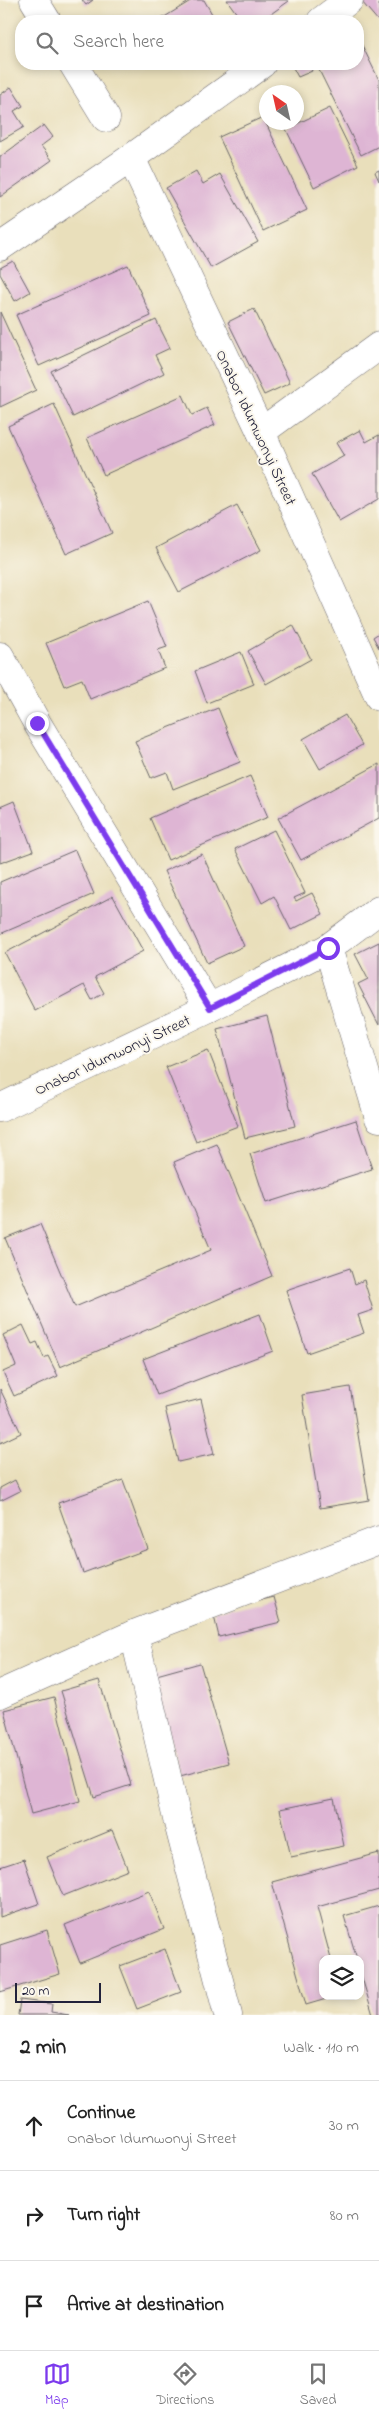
<!DOCTYPE html>
<html lang="en">
<head>
<meta charset="utf-8">
<style>
  body { margin:0; font-family:"Indie Flower",sans-serif; background:#f6f6f6; color:#222 }
  .controls { position:absolute; right:15px; bottom:15px; display:grid; overflow:hidden; border-radius:10px; box-shadow:0 2px 8px #0003 }
  .controls button { width:45px; height:45px; display:grid; place-items:center; padding:0; border:0; border-bottom:1px solid #e0e0e0; background:#fff; color:#222; font:25px sans-serif }
  .compass { position:absolute; left:259px; top:85px; width:45px; height:45px; border-radius:50%; background:#fff; box-shadow:0 2px 8px #0003; rotate:326deg }
  .scale { position:absolute; left:15px; bottom:12px; width:86px; box-sizing:border-box; padding-left:5px; border:2px solid #22223b; border-top:0; font-size:14px; line-height:18px; white-space:nowrap; color:#22223b; -webkit-text-stroke:4px #fbf7ec; paint-order:stroke }
  .stop { position:absolute; width:15px; height:15px; margin:-11px; border:4px solid #7c3aed; border-radius:50%; background:#fff }
  .stop.end { background:#7c3aed; border-color:#fff; box-shadow:0 1px 5px #0008 }
  .list { margin:0; padding:0; list-style:none }
  h2 { display:flex; justify-content:space-between; align-items:center; height:65px; margin:0; padding:0 20px; font-size:21px }
  h2 small { font-size:16px; font-weight:400; color:#767676 }
  .list li { display:grid; grid-template-columns:32px 1fr auto; gap:15px; align-items:center; box-sizing:border-box; height:90px; padding:0 20px; border-top:1px solid #e0e0e0 }
  .list b { display:block; font-size:19px; white-space:nowrap }
  .list p { margin:0; font-size:16px; white-space:nowrap; color:#767676 }
  .list em { font-size:16px; font-style:normal; color:#767676 }
  .icon { flex:none; width:28px; height:28px; fill:none; stroke:currentColor; stroke-width:2; stroke-linecap:round; stroke-linejoin:round }
  .map { position:relative; flex:none; width:379px; height:2015px; overflow:hidden }
  .search { position:absolute; background:#fff; box-shadow:0 2px 8px #0003; left:15px; right:15px; top:15px; height:55px; display:flex; align-items:center; gap:12px; box-sizing:border-box; padding:0 18px; border-radius:20px; color:#767676; font-size:19px }
  .sheet { height:335px; background:#fff }
  nav { display:flex; justify-content:space-around; align-items:center; box-sizing:border-box; height:70px; border-top:1px solid #e0e0e0; background:#fff; font-size:14px; color:#767676 }
  nav a { display:grid; justify-items:center; gap:2px }
  nav .on { color:#7c3aed }
  .map>svg:first-child { display:block }
  .building { fill:#deb5d4 }
  .lines { fill:none; stroke-linecap:round; stroke-linejoin:round }
  .minor-casing { stroke:#686468; stroke-width:29 }
  .minor { stroke:#fff; stroke-width:28 }
  .route { stroke:#7c3aed; stroke-width:6 }
  .labels { text-anchor:middle; stroke-width:4; stroke-linejoin:round; paint-order:stroke }
  .street-label { font-size:16px; fill:#22223b; stroke:#fbf7ec }
</style>
</head>
<body>
<div class="map">
<svg width="379" height="2015" viewBox="0 0 379 2015">
  <rect width="100%" height="100%" fill="#fbf7ec"/>
  <filter id="ink" filterUnits="userSpaceOnUse"><feTurbulence type="fractalNoise" baseFrequency=".02" numOctaves="2"/><feDisplacementMap in="SourceGraphic" scale="10" xChannelSelector="R" yChannelSelector="G"/><feConvolveMatrix kernelMatrix="1 2 1 2 8 2 1 2 1" color-interpolation-filters="sRGB"/></filter>
  <filter id="wash" filterUnits="userSpaceOnUse"><feTurbulence type="fractalNoise" baseFrequency=".0096" numOctaves="4" result="noise"/><feDisplacementMap in="SourceGraphic" scale="20" xChannelSelector="R" yChannelSelector="G"/><feGaussianBlur stdDeviation="1.12" result="paint"/><feColorMatrix in="noise" values="0 0 0 0 0 0 0 0 0 0 0 0 0 0 0 0 0 1.4 0 .05"/><feComposite in="paint" operator="in"/></filter>
  <g filter="url(#wash)">
    <rect width="100%" height="100%" fill="#e9dfbb"/>
    <g id="blocks">
      <g class="building">
        <polygon points="82,0 93,0 86,5"/>
        <polygon points="192,0 204,0 216,21 158,21"/>
        <polygon points="227,0 288,0 289,1 261,21 242,21"/>
        <polygon points="364,0 379,0 379,22 362,2"/>
        <polygon points="358,37 379,80 379,146 361,155 316,64 358,64"/>
        <polygon points="291,64 309,64 312,71 298,77"/>
        <polygon points="11,87 23,106 14,111 24,127 0,141 0,95"/>
        <polygon points="330,108 358,165 314,187 286,129"/>
        <polygon points="263,117 307,210 263,231 219,137"/>
        <polygon points="44,125 53,137 41,146 52,160 0,197 0,157"/>
        <polygon points="379,170 379,181 375,172"/>
        <polygon points="196,171 203,184 220,174 258,242 211,268 166,188"/>
        <polygon points="13,261 30,292 15,301 0,274 0,268"/>
        <polygon points="128,265 151,316 39,366 16,315"/>
        <polygon points="254,309 290,383 264,395 228,322"/>
        <polygon points="0,312 36,390 0,407"/>
        <polygon points="156,320 170,348 155,355 164,373 73,417 51,371"/>
        <polygon points="183,395 192,415 207,408 215,425 104,475 87,438"/>
        <polygon points="54,404 112,533 66,554 8,426"/>
        <polygon points="360,430 366,442 379,435 379,499 339,522 312,474 344,456 336,443"/>
        <polygon points="237,505 261,550 179,592 156,548"/>
        <polygon points="148,601 167,647 158,650 165,668 90,699 82,679 64,686 46,643"/>
        <polygon points="293,625 311,659 266,684 248,651"/>
        <polygon points="379,633 379,648 373,637"/>
        <polygon points="241,652 254,684 207,703 195,671"/>
        <polygon points="218,708 240,762 173,789 167,772 151,778 135,741"/>
        <polygon points="345,715 362,745 320,769 303,739"/>
        <polygon points="379,764 379,818 301,860 278,818"/>
        <polygon points="250,776 268,817 168,860 150,818"/>
        <polygon points="14,801 33,851 0,863 0,807"/>
        <polygon points="274,830 305,893 294,898 296,901 312,893 323,914 291,930 274,896 262,903 235,849"/>
        <polygon points="75,850 94,894 0,934 0,882"/>
        <polygon points="202,854 244,946 207,963 164,871"/>
        <polygon points="113,896 143,951 95,977 104,993 92,1000 84,985 35,1011 5,953"/>
        <polygon points="379,942 379,1025 358,984 368,979 355,954"/>
        <polygon points="267,1016 295,1126 245,1138 217,1029"/>
        <polygon points="208,1050 238,1126 196,1142 166,1067"/>
        <polygon points="356,1120 372,1169 266,1203 250,1154"/>
        <polygon points="217,1144 272,1276 60,1367 5,1238 40,1224 75,1307 211,1250 174,1162"/>
        <polygon points="350,1268 355,1284 364,1280 373,1310 358,1315 364,1333 307,1353 286,1290"/>
        <polygon points="260,1314 273,1351 157,1395 143,1359"/>
        <polygon points="23,1325 32,1344 37,1342 44,1358 48,1356 58,1376 14,1396 3,1372 16,1366 3,1335"/>
        <polygon points="350,1387 369,1500 320,1508 302,1395"/>
        <polygon points="0,1389 21,1433 0,1443"/>
        <polygon points="201,1399 214,1454 178,1462 165,1408"/>
        <polygon points="15,1480 20,1491 0,1501 0,1488"/>
        <polygon points="123,1480 148,1549 83,1573 58,1503"/>
        <polygon points="274,1597 281,1622 219,1637 213,1612"/>
        <polygon points="200,1663 229,1763 180,1776 153,1676"/>
        <polygon points="99,1680 131,1785 94,1797 61,1691"/>
        <polygon points="54,1697 80,1801 31,1814 4,1710"/>
        <polygon points="334,1798 344,1846 291,1857 280,1809"/>
        <polygon points="112,1830 128,1870 63,1896 47,1857"/>
        <polygon points="379,1853 379,1890 317,1907 331,1959 323,1959 323,1996 333,1997 306,2005 272,1882"/>
        <polygon points="24,1859 39,1904 0,1917 0,1867"/>
        <polygon points="149,1891 164,1929 80,1963 65,1925"/>
        <polygon points="379,1906 379,2015 373,2015 360,1971 360,1959 357,1959 344,1916"/>
        <polygon points="47,1930 60,1974 0,1992 0,1945"/>
        <polygon points="165,1949 181,1992 137,2009 120,1966"/>
        <polygon points="20,2000 52,2004 51,2012 69,2015 18,2015"/>
      </g>
    </g>
  </g>
  <g filter="url(#ink)">
    <use href="#blocks" fill-opacity="0" stroke="#686468" stroke-width="1"/>
    <g class="lines">
      <g class="minor-casing">
        <g id="minor">
          <polyline points="34,0 47,21"/>
          <polyline points="321,21 349,0"/>
          <polyline points="73,64 106,118"/>
          <polyline points="131,158 261,432 379,697"/>
          <polyline points="0,247 131,158 262,64"/>
          <polyline points="261,432 379,346"/>
          <polyline points="0,656 37,723 209,1008"/>
          <polyline points="328,948 379,1118"/>
          <polyline points="0,1108 209,1008 328,948 379,910"/>
          <polyline points="134,1634 177,1819 228,2015"/>
          <polyline points="0,1694 134,1634 379,1540"/>
        </g>
      </g>
      <use href="#minor" class="minor"/>
    </g>
  </g>
  <g class="lines" filter="url(#ink)">
    <polyline class="route" points="37,723 210,1008 328,948"/>
  </g>
  <g class="labels">
    <g class="street-label">
      <text transform="translate(257 427) rotate(65)" y="6">Onabor Idumwonyi Street</text>
      <text transform="translate(112 1054) rotate(-25)" y="6">Onabor Idumwonyi Street</text>
    </g>
  </g>
</svg>
<div class="controls">
<button><svg class="icon" aria-label="layers" viewBox="0 0 24 24"><path d="M12 4l9 5-9 5-9-5zM3 14l9 5 9-5"/></svg></button>
</div>
<svg class="compass" viewBox="-18 -18 36 36"><path d="M0-13l5 13h-10z" fill="#e53935"/><path d="M0 13l5-13h-10z" fill="#767676"/></svg>
<div class="scale">20 m</div>
<div class="stop" style="left:328px;top:948px"></div>
<div class="stop end" style="left:37px;top:723px"></div>
<div class="search"><svg class="icon" aria-label="search" viewBox="0 0 24 24"><circle cx="10" cy="10" r="6"/><path d="M15 15l6 6"/></svg>Search here</div>
</div>
<section class="sheet">
<h2>2 min<small>Walk · 110 m</small></h2>
<ul class="list">
<li><svg class="icon" aria-label="ahead" viewBox="0 0 24 24"><path d="M12 20V5M6 11l6-6 6 6"/></svg><div><b>Continue</b><p>Onabor Idumwonyi Street</p></div><em>30 m</em></li>
<li><svg class="icon" aria-label="right" viewBox="0 0 24 24"><path d="M7 20v-9h11M14 6l5 5-5 5"/></svg><div><b>Turn right</b></div><em>80 m</em></li>
<li><svg class="icon" aria-label="arrive" viewBox="0 0 24 24"><path d="M6 21V4h12l-3 4 3 4H6"/></svg><div><b>Arrive at destination</b></div></li>
</ul>
</section>
<nav>
<a class="on"><svg class="icon" aria-label="map" viewBox="0 0 24 24"><path d="M3 6l6-2 6 2 6-2v14l-6 2-6-2-6 2zM9 4v14M15 6v14"/></svg>Map</a>
<a><svg class="icon" aria-label="directions" viewBox="0 0 24 24"><path d="M12 3l9 9-9 9-9-9zM9 14v-3h6M13 9l2 2-2 2"/></svg>Directions</a>
<a><svg class="icon" aria-label="saved" viewBox="0 0 24 24"><path d="M7 4h10v16l-5-4-5 4z"/></svg>Saved</a>
</nav>
</body>
</html>
